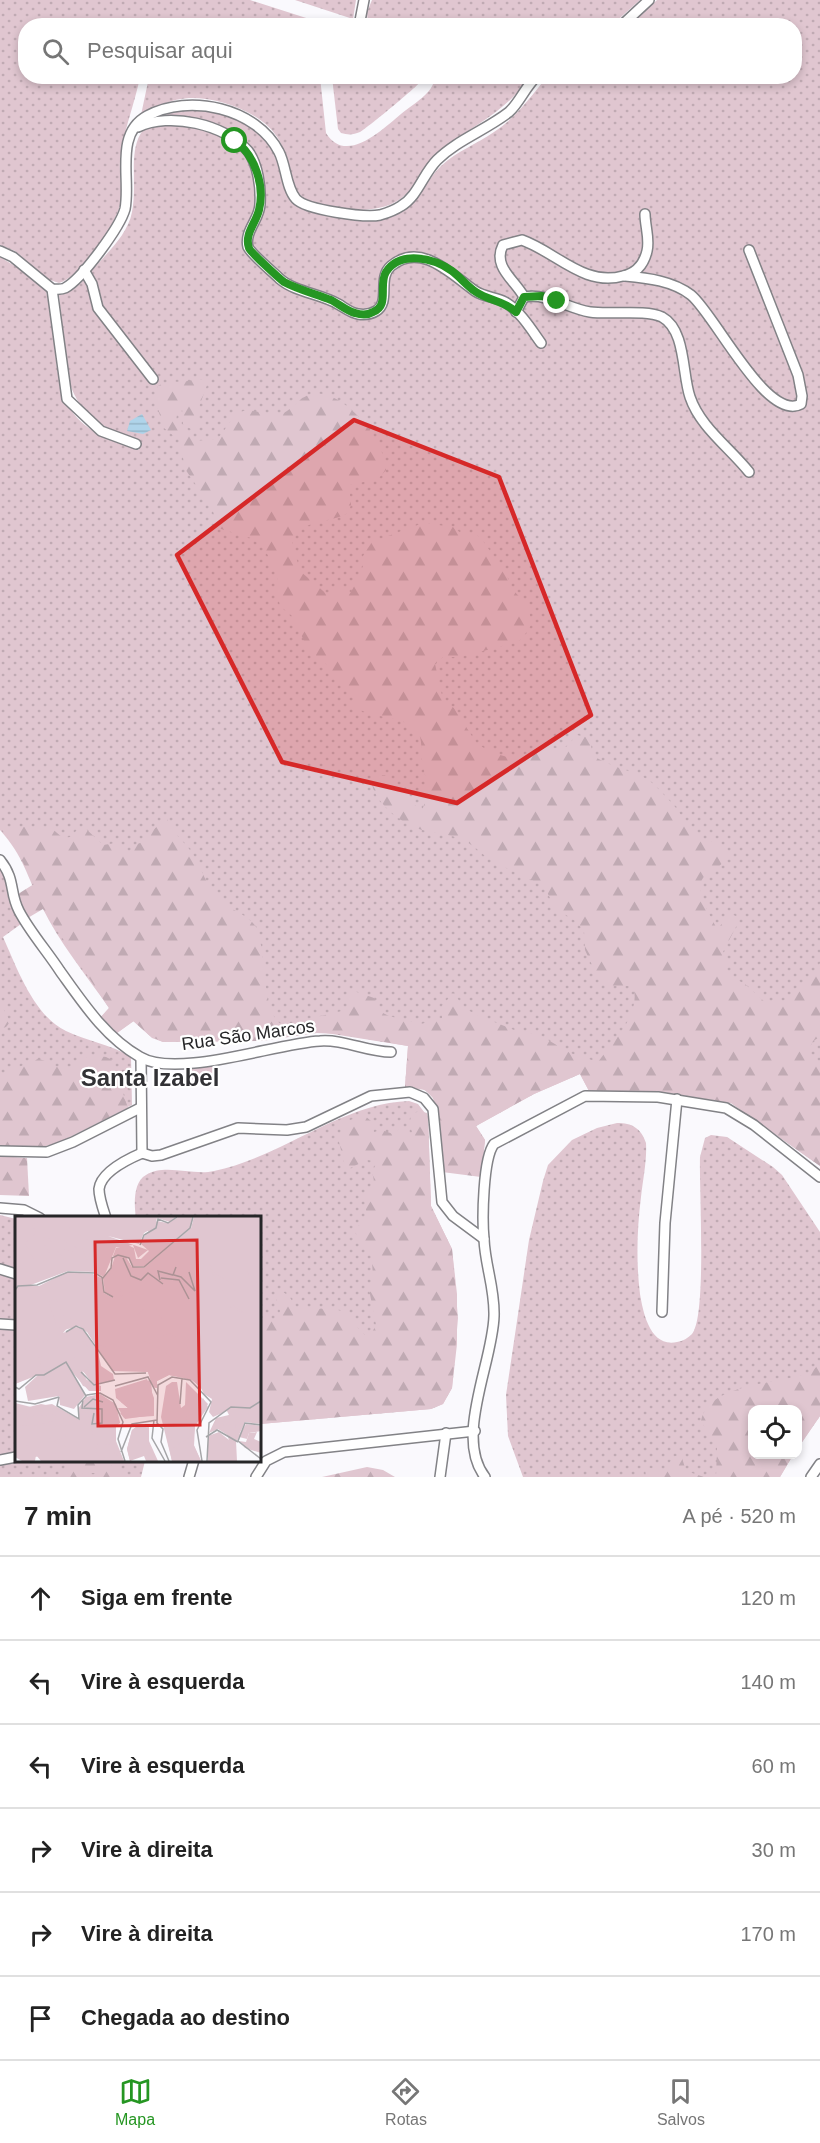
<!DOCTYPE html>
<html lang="pt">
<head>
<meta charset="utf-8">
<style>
  body { margin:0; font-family:Helvetica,sans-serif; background:#f6f6f6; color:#222 }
  .controls { position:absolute; right:18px; bottom:18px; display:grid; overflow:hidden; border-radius:12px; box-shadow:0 3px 9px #0003 }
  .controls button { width:54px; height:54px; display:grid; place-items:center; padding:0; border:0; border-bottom:2px solid #e0e0e0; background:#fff; color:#222; font:30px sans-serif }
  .stop { position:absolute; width:18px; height:18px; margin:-14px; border:4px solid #259622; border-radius:50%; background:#fff }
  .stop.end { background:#259622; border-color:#fff; box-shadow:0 2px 6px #0008 }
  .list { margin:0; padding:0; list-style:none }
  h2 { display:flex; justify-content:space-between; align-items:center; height:78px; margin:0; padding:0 24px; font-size:26px }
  h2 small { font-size:20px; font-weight:400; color:#767676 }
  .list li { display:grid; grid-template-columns:39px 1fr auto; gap:18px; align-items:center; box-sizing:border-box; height:84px; padding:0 24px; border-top:2px solid #e0e0e0 }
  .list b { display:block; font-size:22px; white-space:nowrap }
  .list em { font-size:20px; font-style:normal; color:#767676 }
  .icon { flex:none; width:33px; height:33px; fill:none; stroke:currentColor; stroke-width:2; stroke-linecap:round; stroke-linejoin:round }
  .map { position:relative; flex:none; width:820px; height:1477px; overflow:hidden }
  .search { position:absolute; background:#fff; box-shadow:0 3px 9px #0003; left:18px; right:18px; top:18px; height:66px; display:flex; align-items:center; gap:15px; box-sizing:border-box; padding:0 21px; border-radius:24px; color:#767676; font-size:22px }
  .sheet { height:582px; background:#fff }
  nav { display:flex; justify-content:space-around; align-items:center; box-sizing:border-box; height:84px; border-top:2px solid #e0e0e0; background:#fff; font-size:16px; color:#767676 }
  nav a { display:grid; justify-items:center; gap:3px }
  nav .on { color:#259622 }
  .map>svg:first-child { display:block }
  .grass { fill:url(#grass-dots) }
  .forest { fill:url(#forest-firs) }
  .green { fill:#e0c6d0 }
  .water { fill:url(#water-rules) }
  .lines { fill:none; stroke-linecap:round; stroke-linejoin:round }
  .minor-casing { stroke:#828286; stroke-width:12 }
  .minor { stroke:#fff; stroke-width:9 }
  .route { stroke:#259622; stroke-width:8 }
  .marked { fill:#d62828; fill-opacity:0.2; stroke:#d62828; stroke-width:4.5; stroke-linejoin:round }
  .labels { text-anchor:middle; stroke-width:4.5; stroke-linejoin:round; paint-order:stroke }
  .street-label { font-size:18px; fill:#262628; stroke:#fff }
  .district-label { font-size:24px; font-weight:bold; fill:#323235; stroke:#fff }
  .inset-road { fill:none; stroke:#a5a5a8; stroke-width:1.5 }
  .view { fill:#d62828; fill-opacity:0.15; stroke:#d62828; stroke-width:3 }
  .inset-edge { fill:none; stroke:#262628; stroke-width:3 }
</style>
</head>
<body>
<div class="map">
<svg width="820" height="1477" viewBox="0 0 820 1477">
  <defs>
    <pattern id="grass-dots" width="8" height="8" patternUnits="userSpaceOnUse" patternTransform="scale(1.5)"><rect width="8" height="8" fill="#e0c6d0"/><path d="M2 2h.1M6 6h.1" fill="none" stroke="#c0aab3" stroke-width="1.8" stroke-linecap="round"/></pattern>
    <pattern id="forest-firs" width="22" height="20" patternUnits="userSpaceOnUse" patternTransform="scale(1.5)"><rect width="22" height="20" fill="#e0c6d0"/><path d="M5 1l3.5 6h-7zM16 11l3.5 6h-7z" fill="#c0aab3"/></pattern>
    <pattern id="water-rules" width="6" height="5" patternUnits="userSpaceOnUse" patternTransform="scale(1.5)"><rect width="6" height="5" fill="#afd4ea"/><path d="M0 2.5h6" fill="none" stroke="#96b6c9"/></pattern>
  </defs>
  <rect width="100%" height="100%" fill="#faf9fd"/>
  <g class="grass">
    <path d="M0,0H250L328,25H286L261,21L211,26H26V76L140,77C135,102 125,127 121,153C118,169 122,184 121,200C119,221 80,278 59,283L47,279L15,251L0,245Z"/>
    <polygon points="295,0 356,0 353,19"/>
    <polygon points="372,0 640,0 612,25 368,25 367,12"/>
    <path d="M657,0H820V1166L731,1103L664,1092L589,1091L580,1074L534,1094L476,1126L485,1140L481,1177L439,1118L432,1095L421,1088L405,1087L408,1046L320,1032L261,1041L163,1042L152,1038L134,1021L117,1033L100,1018L109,1008C86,975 59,942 42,907C27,876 24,857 0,830V257L23,271L46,291C65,374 39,422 139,450V441C56,415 67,369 59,295C74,293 85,279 94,268C108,252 128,234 132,212C140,171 117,125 176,112C212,104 260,122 276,157C282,169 282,190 290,200C299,211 363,220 378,219C386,218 396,215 403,211C421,200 426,180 441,166C457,151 477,144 494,132C517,117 530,97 547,77L794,76V26L631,25Z"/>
    <path d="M149,77H320L326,133C346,166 384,128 401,114C414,103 433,94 435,77H530C506,111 479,122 447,146C429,160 421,181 405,195C382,218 328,211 301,197C289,182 289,157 279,140C264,113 220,97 189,98C172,99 156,106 141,115Z"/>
    <path d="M332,77V76L425,77C423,82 367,128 360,132C353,135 348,135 341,133L338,129Z"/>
    <path d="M0,867L10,888L12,909L21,924L3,937C17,968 34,1016 66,1031C87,1041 110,1044 131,1057L132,1105L46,1146L0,1147Z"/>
    <path d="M409,1101L418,1104L428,1117L431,1206L452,1249L457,1294V1344L452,1388L443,1404L431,1409L260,1424V1218H136C134,1205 133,1182 146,1175C165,1163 193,1176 214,1171C280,1158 342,1103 409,1101Z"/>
    <path d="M617,1123C632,1123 641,1128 646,1143C647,1161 643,1179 641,1197C637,1229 636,1262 640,1294C643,1312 650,1348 677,1342C683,1341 688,1338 692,1334C707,1317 699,1187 700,1157L705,1138L711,1135L727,1137L773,1167L782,1175L820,1232V1416L798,1448V1410H752V1454L793,1455L780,1477H523L508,1436L506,1395L529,1240L543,1181L548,1165L572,1140L597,1128Z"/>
    <polygon points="0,1215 16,1219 16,1460 145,1461 141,1477 0,1477"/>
  </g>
  <g class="forest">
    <path d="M194,379L203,380L207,385L199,407L198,428L194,431L183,424L182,408L177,414L176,422L195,441L217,439C226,431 229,418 241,412C250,407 266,416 277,415C292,413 297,397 312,394C343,388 386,441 386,470L378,479L349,485L351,505L348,513C329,524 301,518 292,542L300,571L330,597L334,589L339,587L346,594L351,592L363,566V556L372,542L423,523L453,527L462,534H475L481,538L506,574L513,590L529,607L531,625L522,639L514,643L460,657H443L435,664L443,700L454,708L477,744L493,753L511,758L539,750L566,747L577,735L590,738L592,752L597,758C611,767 641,773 651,782C657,787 671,802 676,808C683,817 685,826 694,834C703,842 726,840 725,856C724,868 709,870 703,878C694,890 711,917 717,929L731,914L738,917V923L723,952L728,975L745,984L766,1003L788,1000L796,988L811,981L820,963V1037L813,1041L808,1051L820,1069V1166L731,1103L664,1092L589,1091L580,1074L534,1094L476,1126L485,1140L481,1177L442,1172L436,1101L425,1090L405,1087L408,1046L339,1034L317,1033L261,1041L163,1042L150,1036L133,1021L117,1033L100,1018L109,1008L43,909L26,919L18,894L34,884L17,851L0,827H50L63,838L70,837L78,829L85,828L103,845L116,843L128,854L137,844L146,841L152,831L167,817C170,832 184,840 192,853C204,872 204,883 220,900C230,910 249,915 256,927C268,953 260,1015 283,1025L346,1010L351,990L374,998L383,1013L389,1016L421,1024L442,1018V1006L453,993L466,1009L477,1015L519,1032L538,1034L570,1053L598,1062C613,1041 642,1014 633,986H613L599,980L585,950L584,931L577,922L555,908L544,886L498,864L489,855L485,856C477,849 468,841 458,838C444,833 430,833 416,828C400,822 369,798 372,778L378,775H385L392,786L422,811C429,792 426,779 422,760C421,753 422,743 420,737C408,711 370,722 354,705V695L325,663L308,649L292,616L280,606L276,588L278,575L264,548L251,538L218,528L212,508L185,469L180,441L164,428L155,400L158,386C170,378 182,385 194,379Z"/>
    <polygon points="0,1002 10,1022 6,1027 0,1029"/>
    <path d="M92,1055L106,1057L112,1060L128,1108L56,1144L36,1147H0V1075L38,1059C47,1060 52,1067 61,1068C71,1070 82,1058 92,1055Z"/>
    <path d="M419,1111L427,1113L428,1117L431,1206L452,1249L458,1318L452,1388L443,1404L431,1409L260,1424V1319L261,1321L277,1319L280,1311L276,1299L280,1290L289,1296L296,1307C310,1312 328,1305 341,1311C350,1315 358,1331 369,1338L376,1325L369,1289L373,1276L372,1262L370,1252L354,1231L367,1216L364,1197L374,1180L372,1172L376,1164L375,1161L367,1160L346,1170L339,1142L342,1123L364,1115L371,1121L374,1132L382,1130L393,1134L401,1127L405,1135H409L412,1132C409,1123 408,1115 419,1111Z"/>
    <polygon points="0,1156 27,1158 29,1196 0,1195"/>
    <path d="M820,1364V1416L798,1448V1410H752V1454L793,1455L780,1477H716L717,1448L701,1421C709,1383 775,1385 805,1374C812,1372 814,1368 820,1364Z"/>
    <polygon points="675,1456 682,1458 686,1471 704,1477 646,1477 645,1468 664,1469"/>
    <path d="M66,1461C83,1460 116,1458 123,1477H97L99,1473H83L82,1477H63Z"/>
    <polygon points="367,1467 383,1470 395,1477 322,1477"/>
  </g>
  <polygon class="green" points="212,1062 214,1078 188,1080 187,1064"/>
  <polygon class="water" points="142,414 151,430 143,434 127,431 130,421"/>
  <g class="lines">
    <g class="minor-casing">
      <g id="minor">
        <polyline points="359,26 364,0"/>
        <polyline points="621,26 649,0"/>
        <path d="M138,127C169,112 225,124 248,151C258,164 261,188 260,204C260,219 244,231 248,247C251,254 273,272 280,279C295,292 321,294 338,304C345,308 351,313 358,314C364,315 371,314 376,311C391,302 377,278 391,266C421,241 452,275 475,291C484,297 495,297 505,302C520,311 531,329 541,343"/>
        <path d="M0,251L13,257L52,289C57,289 61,290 65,288C82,279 120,227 125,209C131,180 114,134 147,116C189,93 257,108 279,152C286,165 286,188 296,199C306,210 365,218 380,215C387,213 395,210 401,206C418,196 423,174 437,160C457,140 486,130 509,112C520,102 525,87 537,76"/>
        <polyline points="84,270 92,284 98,308 153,379"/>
        <path d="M625,276C648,278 673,281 691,295C714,313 767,423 801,404L802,396L798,375L749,250"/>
        <polyline points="52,289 67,399 101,431 136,444"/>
        <path d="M524,297C549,293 566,308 590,312C610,315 645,309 662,317C686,330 682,374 690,397C700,427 730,448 749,472"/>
        <path d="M516,312L524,297C515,280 492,267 503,245L522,240C556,252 584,287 623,276C637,273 644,264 647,251C650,239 645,226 645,214"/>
        <path d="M0,860C16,880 9,892 19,911C30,932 47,951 60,971C83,1003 105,1037 140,1057C177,1079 277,1043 320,1041C344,1039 367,1052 391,1052"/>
        <polyline points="141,1058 142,1153"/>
        <polyline points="0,1151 47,1152 73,1142 140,1108"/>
        <polyline points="142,1153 152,1156 161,1155 238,1128 287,1130 306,1127 371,1096 410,1092 424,1098 433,1109 442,1202 453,1216 484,1239"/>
        <polyline points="0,1208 24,1210 40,1218"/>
        <path d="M106,1218C103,1209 99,1198 99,1189C101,1172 128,1159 142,1153"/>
        <polyline points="0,1269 16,1274"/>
        <polyline points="662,1312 665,1223 677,1099"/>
        <polyline points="0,1324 16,1325"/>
        <polyline points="0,1460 16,1457"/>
        <polyline points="189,1477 194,1460"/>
        <polyline points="256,1477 266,1461 284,1452 475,1431"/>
        <polyline points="440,1477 446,1433"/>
        <path d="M485,1477C454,1437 493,1362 494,1316C495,1289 485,1265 484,1239C482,1219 483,1158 494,1144L585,1096L658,1097L726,1108L754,1125L820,1177"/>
        <polyline points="811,1477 820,1464"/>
      </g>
    </g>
    <use href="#minor" class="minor"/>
  </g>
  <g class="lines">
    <path class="route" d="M235,141C255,155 265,186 259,210C256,223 244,234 249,248C250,252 280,279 284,282C299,290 316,294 331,300C339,304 347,311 355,313C361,315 368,315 373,312C390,306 378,285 386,272C400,250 434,258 452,271C460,277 467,286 476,292C489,301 503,300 516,312L524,297L542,296L557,301"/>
  </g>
  <path class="marked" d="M354,420L499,477L591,715L457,803L282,762L177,555Z"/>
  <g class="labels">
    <g class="street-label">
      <text transform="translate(248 1035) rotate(-8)" y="6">Rua São Marcos</text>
    </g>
    <g class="district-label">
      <text x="150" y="1086">Santa Izabel</text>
    </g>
  </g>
  <g transform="translate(15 1216)">
    <rect width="246" height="246" fill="#faf9fd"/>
    <path d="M0,1H161L155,6L142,2L140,11L129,17L124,28L93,20L133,34L123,42L118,29L101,31L89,61L79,56L53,55L13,70H24L52,56L78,58L86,62L89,77L98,82L90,76L88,63L96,53L100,40L111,41L117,51L129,52L176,12L179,1H246V208L230,206L224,219L231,208L246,210V215L234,217L232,223L224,221L222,225L203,213L194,217L201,202L214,199L212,195L198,201L194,196L197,183L189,178L185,170L174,162L154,159L142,165V172L138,171L133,156L97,155L72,116L64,110H54L48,117L61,111L69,114L83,136L86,150L98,158L99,164L79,169L67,154L73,167L79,170H86V175H74L57,156L70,179L59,193L45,189L44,180L13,185L10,171L23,159L0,168ZM163,1H178L176,11L130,50H118L114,41L98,40L101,32L113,29L119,32L121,43H126L134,35L126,28L127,23L142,5L152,7ZM132,163L139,182V199L110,203L103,192H113L101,182L100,173ZM157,166H162L166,192L170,189L171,166L193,188L180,210L179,230L186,245H157L146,201L151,170ZM85,178L99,187L105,207L101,210V225L109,245H26L21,239L20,245H7L0,241V187L16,191L37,188L65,204L63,193L71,181ZM124,209L134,211V225L143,245H131L129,240L115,245L112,233L117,214Z" fill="#e0c6d0"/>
    <path d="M23,1H47L53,11L73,24L77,32L72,44L67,32L54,30L47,21L43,27L46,33L58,36L49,44L30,17L28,26L36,40L27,46L19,44L10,27L21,17L17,8L23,6ZM246,35V77L239,73L232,55L242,67V44ZM194,47L200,58L220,69L218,89L229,97L213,90V83L199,62ZM106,73L105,81L121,74L129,82L118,93L122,99L130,92H141L147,103L136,108L137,112L145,120L155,117L172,130L173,146L180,149L185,142L192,148L183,156L194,163L195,180L177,164L154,159L142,165V172L138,171L133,156L99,153L81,129L98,132L102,128L114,141L117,153L126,149L136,153L139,149L157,157L161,149L150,135L129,125L134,126V117L126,113L114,94L108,91L100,75ZM41,78L43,91L51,102L67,105L72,116L64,110L49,114L41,109L34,86L41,83ZM63,111L71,118L70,127L74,132L69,130L67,121L60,130L52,121ZM36,123L43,131L29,141L22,138L26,145L24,157L0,168V137ZM60,141L70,149L69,156L62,152L70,163L86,170V175L68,170L53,146ZM75,148L83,153L81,161L95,158L98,164L79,169L70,157ZM136,164L139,200L109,202L105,197L113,192L106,186L108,181L115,190L118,186L129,192V170L126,171L125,166ZM188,182L193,191L180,210L178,227L186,245L178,241L175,245H157L151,218H155L157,224L153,226L158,232L175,221L174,215L164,216V208L172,209L171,201L186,194ZM95,185L101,188L105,207H94L99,210H93L90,222L96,229L81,228L82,241L86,245H94L96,241L86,242L98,236L109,245H62L53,231L38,226V234L47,245H26L24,240L17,242L18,237L10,233L14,226L0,229V209L19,210L37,205L43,215L34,212L28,217L36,215L37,219H33L37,226L50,221L51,203L37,198L42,192L65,205L64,194L73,197L78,219L87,221L91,205L97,202L92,199L90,203L89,200L90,188ZM26,188L41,191H36L35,200L17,199L13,203L10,192ZM214,199L220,205L222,245H193V220L204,216L214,224L207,206ZM124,209L134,211V226L127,231L117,230L122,240L115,245L112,233L117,214ZM242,216L239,223L246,226V237L230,232L224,225L231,226L234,217Z" fill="#e0c6d0"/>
    <path class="inset-road" d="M125,29L129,19L141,12L143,3L153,7L162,1M108,42L116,60L126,64L133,57L148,68M159,59L166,61L180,75L174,56M87,62L89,76L98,81M146,62L164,64L174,83M145,64L143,55L158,59L161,51M0,74L3,70L22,69L53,56L80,57L88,62L96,52L97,42L103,39L114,42L118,51H129L175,12L178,1M51,116L61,110L68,113L100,158L131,157M66,156L79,169L100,164M100,170L133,161L143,180M0,171L4,173L21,159H29L51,146L71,180M44,181L42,190L64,203L63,189L72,179L85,177L98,184L108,206L103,223L110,245M68,183L67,192L87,193V207L77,208L79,197M0,185L20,188L44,181M165,188L167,162M69,191L78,183L88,186M139,204L137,222L150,245M246,209L230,207L223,225L246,243M191,221L202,214L223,226M106,236L117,208L142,204M154,245L146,226L148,213L142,207L143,169L157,161L175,164L196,186L182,214L187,245M192,245L194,207L216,191L235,192L246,185"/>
    <path class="view" d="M182,24L185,209L83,210L80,26Z"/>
    <rect width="246" height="246" class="inset-edge"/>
  </g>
</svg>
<div class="controls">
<button><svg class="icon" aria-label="locate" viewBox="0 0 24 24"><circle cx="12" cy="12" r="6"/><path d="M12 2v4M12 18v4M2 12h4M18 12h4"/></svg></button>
</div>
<div class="stop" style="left:235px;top:141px"></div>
<div class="stop end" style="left:557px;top:301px"></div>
<div class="search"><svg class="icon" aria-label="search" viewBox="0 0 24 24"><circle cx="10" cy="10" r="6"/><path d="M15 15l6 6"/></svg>Pesquisar aqui</div>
</div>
<section class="sheet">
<h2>7 min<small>A pé · 520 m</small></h2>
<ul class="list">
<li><svg class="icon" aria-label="ahead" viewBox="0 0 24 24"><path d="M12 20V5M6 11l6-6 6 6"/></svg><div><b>Siga em frente</b></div><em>120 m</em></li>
<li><svg class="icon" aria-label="left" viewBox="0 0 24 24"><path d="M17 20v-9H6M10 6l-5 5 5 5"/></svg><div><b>Vire à esquerda</b></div><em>140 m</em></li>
<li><svg class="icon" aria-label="left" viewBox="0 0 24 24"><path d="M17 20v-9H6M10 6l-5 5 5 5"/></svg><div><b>Vire à esquerda</b></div><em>60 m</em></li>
<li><svg class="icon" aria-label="right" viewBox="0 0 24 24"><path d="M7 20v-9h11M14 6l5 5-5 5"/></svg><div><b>Vire à direita</b></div><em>30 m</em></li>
<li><svg class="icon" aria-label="right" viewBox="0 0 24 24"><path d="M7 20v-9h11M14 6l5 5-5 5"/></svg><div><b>Vire à direita</b></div><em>170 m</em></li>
<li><svg class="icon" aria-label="arrive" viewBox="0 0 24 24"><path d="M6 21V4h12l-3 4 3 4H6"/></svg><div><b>Chegada ao destino</b></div></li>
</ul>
</section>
<nav>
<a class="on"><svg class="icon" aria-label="map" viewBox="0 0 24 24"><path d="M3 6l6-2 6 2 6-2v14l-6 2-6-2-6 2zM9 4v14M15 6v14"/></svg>Mapa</a>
<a><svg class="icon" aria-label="directions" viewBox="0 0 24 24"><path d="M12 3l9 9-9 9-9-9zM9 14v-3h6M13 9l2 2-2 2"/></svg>Rotas</a>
<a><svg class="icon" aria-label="saved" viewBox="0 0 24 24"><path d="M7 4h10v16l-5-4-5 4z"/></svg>Salvos</a>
</nav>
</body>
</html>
